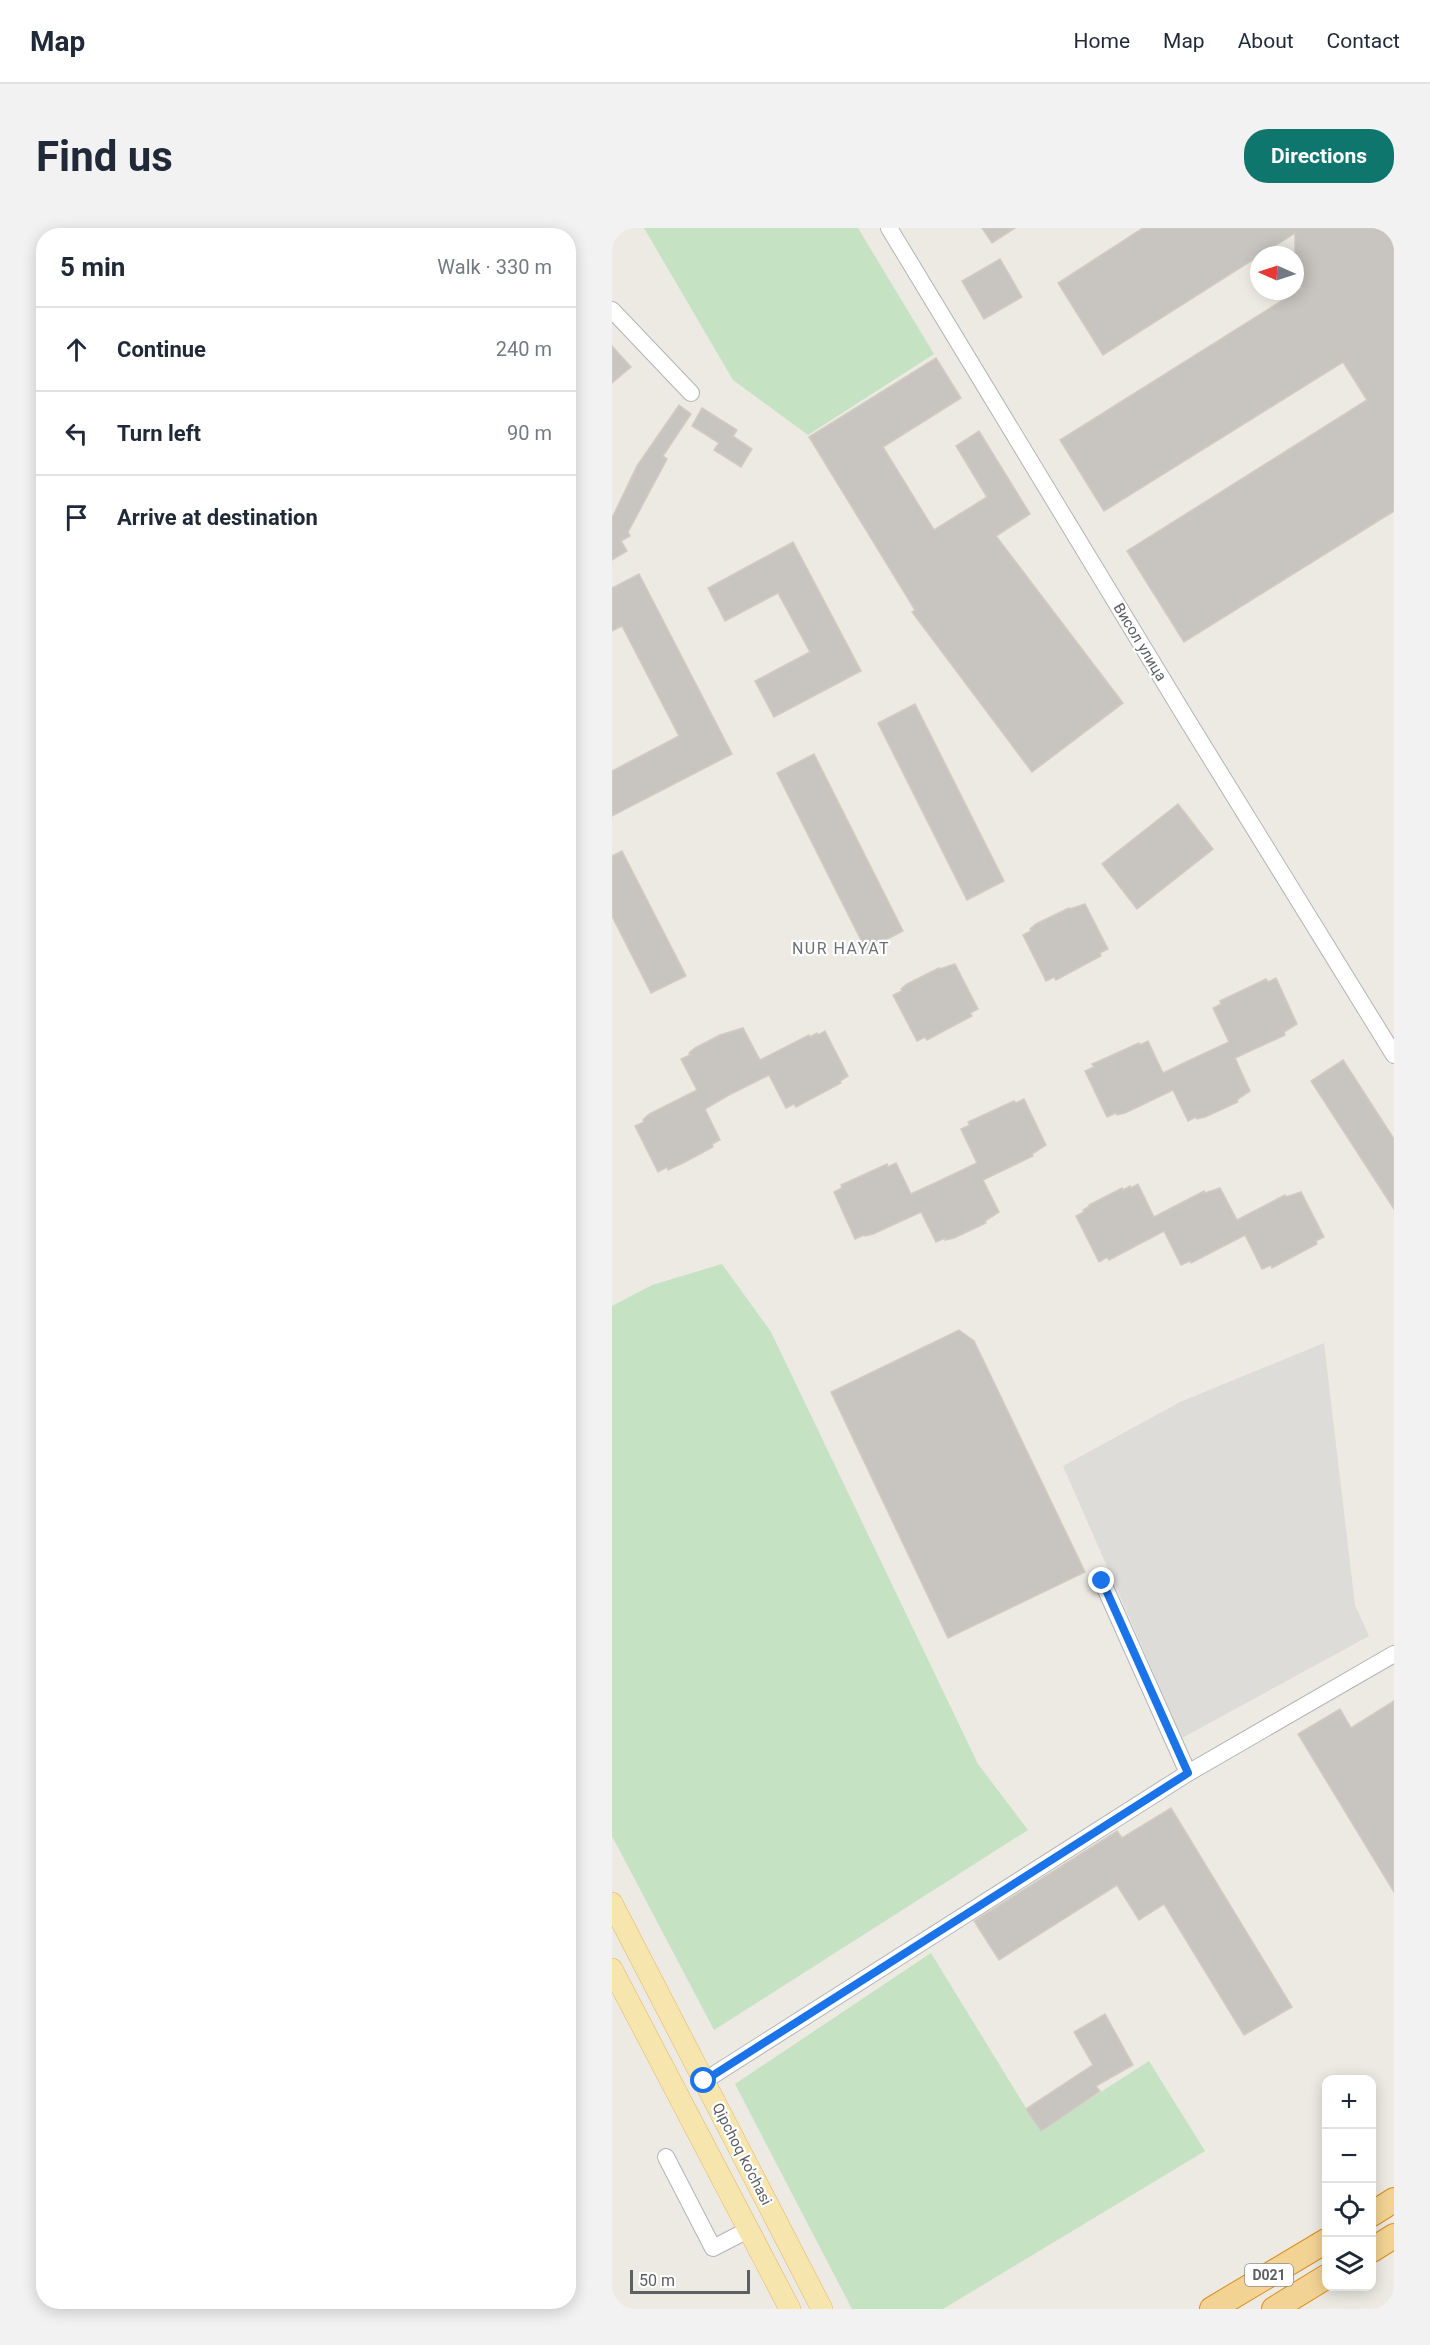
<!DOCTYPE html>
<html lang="en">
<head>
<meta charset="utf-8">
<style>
  body { margin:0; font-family:Roboto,sans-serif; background:#f2f2f3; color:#1f2937 }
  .controls { position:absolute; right:18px; bottom:18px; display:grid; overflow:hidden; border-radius:12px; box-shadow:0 3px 15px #0003 }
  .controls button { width:54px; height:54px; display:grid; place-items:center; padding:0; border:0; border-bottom:2px solid #e0e1e3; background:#fff; color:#1f2937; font:30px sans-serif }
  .compass { position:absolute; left:638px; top:18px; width:54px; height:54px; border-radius:50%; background:#fff; box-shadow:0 3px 15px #0003; rotate:273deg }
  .scale { position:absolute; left:18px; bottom:15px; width:120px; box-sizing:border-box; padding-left:6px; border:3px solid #5c5f63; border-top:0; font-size:16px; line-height:21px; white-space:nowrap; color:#5c5f63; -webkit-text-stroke:4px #fff; paint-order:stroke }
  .stop { position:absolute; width:18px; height:18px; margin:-14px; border:4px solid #1a73e8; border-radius:50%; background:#fff }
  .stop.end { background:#1a73e8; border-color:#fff; box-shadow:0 2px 6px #0008 }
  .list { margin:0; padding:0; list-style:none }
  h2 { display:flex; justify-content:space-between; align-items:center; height:78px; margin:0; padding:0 24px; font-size:26px }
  h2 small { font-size:20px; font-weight:400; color:#747a83 }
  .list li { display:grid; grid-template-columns:39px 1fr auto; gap:18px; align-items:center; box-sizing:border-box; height:84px; padding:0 24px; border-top:2px solid #e0e1e3 }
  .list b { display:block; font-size:22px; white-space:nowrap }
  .list em { font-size:20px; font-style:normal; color:#747a83 }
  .icon { flex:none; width:33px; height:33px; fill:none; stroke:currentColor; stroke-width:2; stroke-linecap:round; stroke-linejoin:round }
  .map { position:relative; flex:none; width:782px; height:2081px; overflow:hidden; border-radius:24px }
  header { display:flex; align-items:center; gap:36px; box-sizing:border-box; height:84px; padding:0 30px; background:#fff; border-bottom:2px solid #e0e1e3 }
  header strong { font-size:28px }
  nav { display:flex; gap:33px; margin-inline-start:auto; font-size:21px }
  .intro { display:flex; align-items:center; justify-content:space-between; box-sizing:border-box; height:144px; padding:0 36px }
  h1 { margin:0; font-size:42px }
  .button { padding:15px 27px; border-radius:24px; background:#0f766e; color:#fff; font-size:21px; font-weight:700 }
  main { display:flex; gap:36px; padding:0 36px }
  aside { flex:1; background:#fff; border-radius:24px; box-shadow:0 3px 15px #0003 }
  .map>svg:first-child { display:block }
  .industrial { fill:#dedcd8 }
  .green { fill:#c5e2c2 }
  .building { fill:#c8c5c0; stroke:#d1cbc2; stroke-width:1.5 }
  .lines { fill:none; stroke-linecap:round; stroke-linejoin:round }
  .minor-casing { stroke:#b1b4b7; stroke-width:18 }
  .major-casing { stroke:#e4b665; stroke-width:22 }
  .highway-casing { stroke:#db8d15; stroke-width:26 }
  .minor { stroke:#fff; stroke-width:16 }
  .major { stroke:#f7e5ae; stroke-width:21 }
  .highway { stroke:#f3d394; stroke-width:24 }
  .route { stroke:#1a73e8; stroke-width:8 }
  .labels { text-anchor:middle; stroke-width:4.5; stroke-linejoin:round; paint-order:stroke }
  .shield { fill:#fff; stroke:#8d8f92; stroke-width:1.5 }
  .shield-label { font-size:14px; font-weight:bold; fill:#5c5f63 }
  .street-label { font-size:15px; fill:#5c5f63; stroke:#fff }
  .neighbourhood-label { font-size:16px; letter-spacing:1.5px; fill:#6d7175; stroke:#fff }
</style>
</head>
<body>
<header>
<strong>Map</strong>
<nav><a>Home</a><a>Map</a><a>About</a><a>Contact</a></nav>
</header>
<div class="intro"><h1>Find us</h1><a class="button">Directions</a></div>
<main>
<aside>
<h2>5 min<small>Walk · 330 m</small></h2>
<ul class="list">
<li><svg class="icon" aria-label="ahead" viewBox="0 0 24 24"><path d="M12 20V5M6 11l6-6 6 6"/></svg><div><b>Continue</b></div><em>240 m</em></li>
<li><svg class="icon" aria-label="left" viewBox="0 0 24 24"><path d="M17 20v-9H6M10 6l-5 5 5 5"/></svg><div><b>Turn left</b></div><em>90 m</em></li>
<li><svg class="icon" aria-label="arrive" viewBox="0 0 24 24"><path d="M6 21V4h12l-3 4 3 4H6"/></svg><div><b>Arrive at destination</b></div></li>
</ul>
</aside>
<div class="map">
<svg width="782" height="2081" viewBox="0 0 782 2081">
  <rect width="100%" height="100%" fill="#edeae3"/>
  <polygon class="industrial" points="712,1115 743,1377 757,1408 570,1510 451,1238 568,1174"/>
  <g class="green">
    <polygon points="32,0 246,0 322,126 196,207 121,152"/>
    <polygon points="110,1036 159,1104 366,1536 416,1602 102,1802 0,1608 0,1078 40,1057"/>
    <polygon points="319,1725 428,1903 537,1833 593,1923 331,2081 240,2081 123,1856"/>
  </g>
  <g class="building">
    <polygon points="370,0 403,0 380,15"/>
    <polygon points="531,0 782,0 782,283 572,414 515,323 755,172 731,134 492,283 448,212 690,60 683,48 683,5 491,127 446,55"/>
    <polygon points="388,31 410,69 372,91 350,53"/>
    <polygon points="0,118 19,139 0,155"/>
    <polygon points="324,130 349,170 271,219 322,302 375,269 344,218 367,203 418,286 384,308 511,475 420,544 300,384 303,382 197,209"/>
    <polygon points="67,177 79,186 51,228 55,231 16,304 18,308 9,313 15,323 0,332 0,290 25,238"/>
    <polygon points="90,180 125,202 121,208 140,221 129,239 102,222 107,215 80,198"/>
    <polygon points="181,314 249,443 162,489 143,453 198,424 166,365 113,393 96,360"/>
    <polygon points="27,346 120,526 0,588 0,543 67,508 10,398 0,403 0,360"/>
    <polygon points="303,476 392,653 355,672 266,495"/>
    <polygon points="202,526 291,703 254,722 165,545"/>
    <polygon points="566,576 601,621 525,681 490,636"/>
    <polygon points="10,623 74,748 39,765 0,688 0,628"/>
    <polygon points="473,676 496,721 488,725 489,728 444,752 442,749 434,753 411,707 419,703 418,701 424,696 457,680 458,681"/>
    <polygon points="343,736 366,781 358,785 360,788 315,812 313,809 305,813 281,767 290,763 289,761 295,756 327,740 328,741"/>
    <polygon points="664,750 685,796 672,804 673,807 623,830 638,863 625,872 626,874 593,889 585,891 584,889 576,893 561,862 513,885 505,887 504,885 495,889 473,843 482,839 480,836 527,815 528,817 536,813 551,845 576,833 617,814 601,780 609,776 608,773 654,751 656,754"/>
    <polygon points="131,800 148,832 197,807 198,809 205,805 206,807 213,803 236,848 228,853 229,855 184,879 182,876 174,880 157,847 117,867 93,881 108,912 100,916 101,919 71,935 56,942 55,939 46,944 23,898 32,894 31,892 37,886 85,862 69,831 78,827 77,825 83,820 108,807"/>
    <polygon points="731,832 782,911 782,981 699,853"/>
    <polygon points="412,871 434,917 420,926 421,928 371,952 387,984 373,993 374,995 342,1010 333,1012 333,1010 324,1014 309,984 261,1006 253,1008 252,1007 243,1011 222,964 230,960 229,957 275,936 276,939 284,935 299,966 325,954 365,935 349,901 358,897 356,894 402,873 404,875"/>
    <polygon points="526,956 542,989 592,963 593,965 608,960 625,992 673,967 674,969 689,964 712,1009 704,1013 705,1016 660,1040 659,1037 650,1041 633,1007 579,1035 578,1033 569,1037 552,1003 497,1032 495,1029 487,1034 464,988 472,984 471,982 478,978 477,977 510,960 511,962 518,958 519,960"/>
    <polygon points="347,1102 362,1113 473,1344 336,1410 219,1164"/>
    <polygon points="782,1473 782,1664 686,1506 728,1481 739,1500"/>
    <polygon points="559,1580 680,1779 632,1807 552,1676 527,1692 505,1657 387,1732 362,1693 505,1603 510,1610"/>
    <polygon points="493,1786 521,1837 484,1858 488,1863 429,1903 414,1881 481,1837 462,1804"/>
  </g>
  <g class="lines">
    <g class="minor-casing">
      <g id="minor">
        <polyline points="277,0 574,490 782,827"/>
        <polyline points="0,82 79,165"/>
        <polyline points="490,1353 576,1545"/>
        <polyline points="92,1853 576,1545 782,1426"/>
        <polyline points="54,1929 101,2020 136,2002"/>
      </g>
    </g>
    <g class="major-casing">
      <g id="major">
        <polyline points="0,1675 210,2081"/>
        <polyline points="0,1741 178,2081"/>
      </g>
    </g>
    <g class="highway-casing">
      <g id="highway">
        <polyline points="760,1986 782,1972"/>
        <polyline points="760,2022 782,2008"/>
        <polyline points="600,2081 714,2013"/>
        <polyline points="662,2081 714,2049"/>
      </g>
    </g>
    <use href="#minor" class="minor"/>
    <use href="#major" class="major"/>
    <use href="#highway" class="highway"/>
  </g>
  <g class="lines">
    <polyline class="route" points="92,1853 576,1545 490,1353"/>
  </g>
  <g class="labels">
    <rect class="shield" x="633" y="2036" width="48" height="22" rx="4.5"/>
    <g class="shield-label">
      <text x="657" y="2052">D021</text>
    </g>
    <g class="street-label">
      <text transform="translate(528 414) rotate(59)" y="5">Висол улица</text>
      <text transform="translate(130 1926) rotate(63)" y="5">Qipchoq ko'chasi</text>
    </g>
    <g class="neighbourhood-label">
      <text x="229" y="726">NUR HAYAT</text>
    </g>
  </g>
</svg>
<div class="controls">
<button>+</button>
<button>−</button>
<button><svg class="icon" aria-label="locate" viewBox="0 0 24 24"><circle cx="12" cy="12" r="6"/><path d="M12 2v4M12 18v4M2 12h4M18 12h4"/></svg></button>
<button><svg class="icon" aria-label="layers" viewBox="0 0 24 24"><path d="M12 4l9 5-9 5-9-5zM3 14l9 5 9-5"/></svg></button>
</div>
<svg class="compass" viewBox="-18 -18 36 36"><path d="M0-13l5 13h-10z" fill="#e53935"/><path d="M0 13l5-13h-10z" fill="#747a83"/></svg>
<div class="scale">50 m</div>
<div class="stop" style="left:92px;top:1853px"></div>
<div class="stop end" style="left:490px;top:1353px"></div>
</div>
</main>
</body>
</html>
